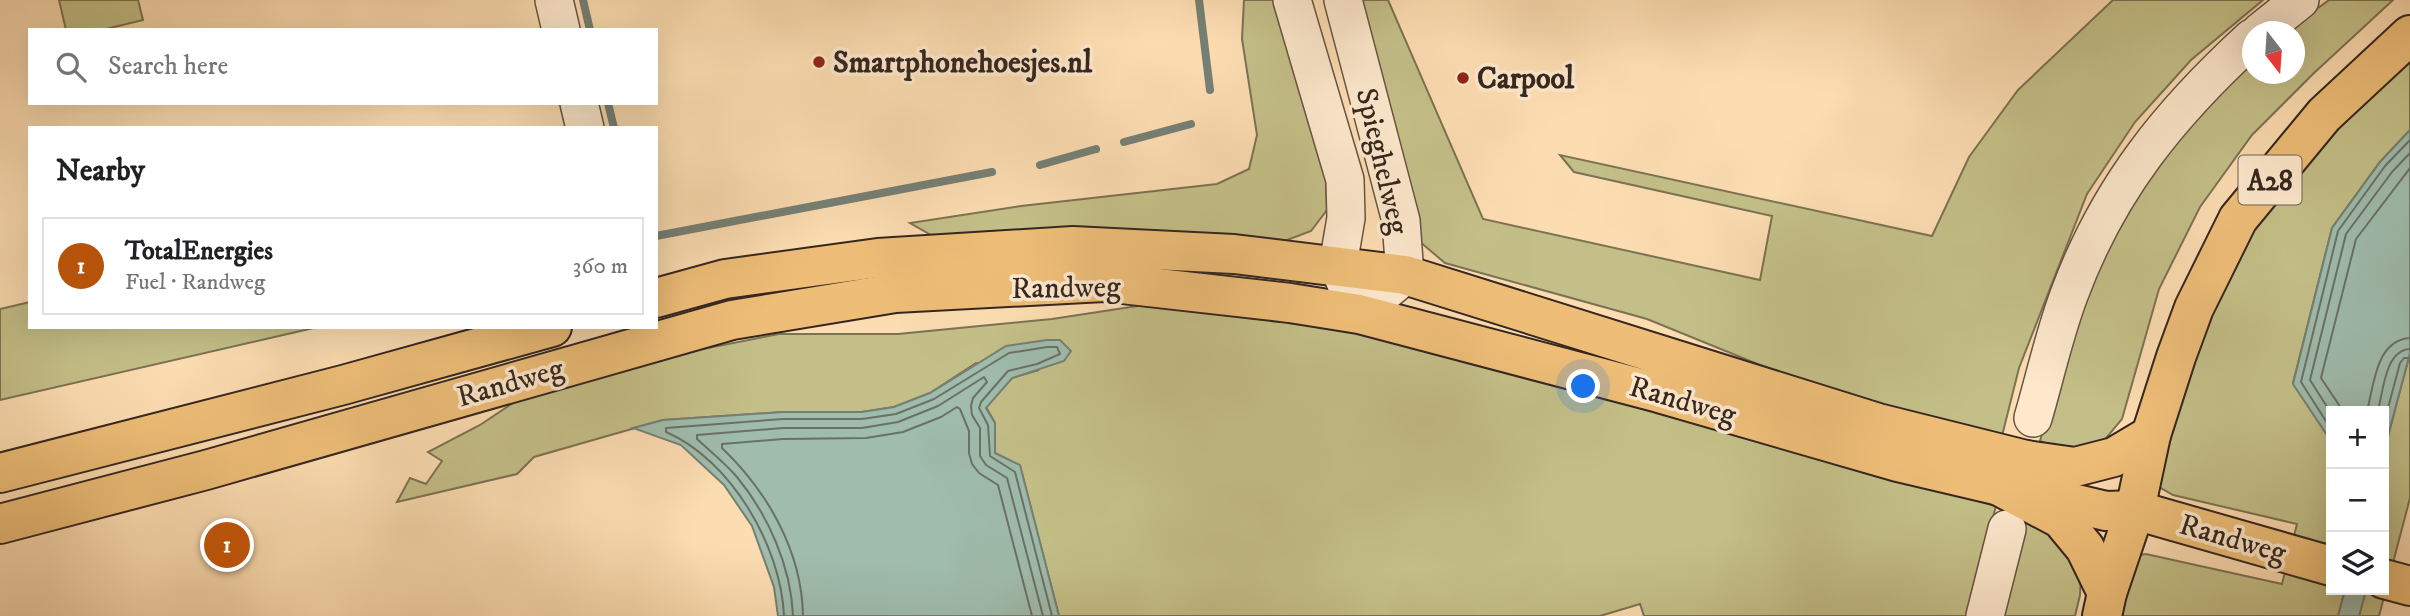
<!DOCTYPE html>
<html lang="en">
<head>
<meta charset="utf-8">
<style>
  body { margin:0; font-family:"IM FELL DW Pica",serif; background:#f6f6f6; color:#202124 }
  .controls { position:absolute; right:21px; bottom:21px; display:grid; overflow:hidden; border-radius:0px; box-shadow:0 7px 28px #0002 }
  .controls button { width:63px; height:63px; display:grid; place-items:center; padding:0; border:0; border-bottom:2px solid #e0e0e0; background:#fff; color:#202124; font:35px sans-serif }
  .compass { position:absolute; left:2242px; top:21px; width:63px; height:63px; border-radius:50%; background:#fff; box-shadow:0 7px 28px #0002; rotate:163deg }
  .you { position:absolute; left:1584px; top:387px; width:24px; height:24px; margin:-18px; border:5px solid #fff; border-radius:50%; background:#1a73e8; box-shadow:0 0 0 10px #1a73e833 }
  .badge { display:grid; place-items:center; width:46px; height:46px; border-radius:50%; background:#b45309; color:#fff; font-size:23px; font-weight:700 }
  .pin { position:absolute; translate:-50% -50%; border:4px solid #fff; box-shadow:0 2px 7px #0006 }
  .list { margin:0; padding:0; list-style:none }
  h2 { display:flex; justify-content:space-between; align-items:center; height:91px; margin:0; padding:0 28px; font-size:30px }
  h2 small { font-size:23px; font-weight:400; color:#757577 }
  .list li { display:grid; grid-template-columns:46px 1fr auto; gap:21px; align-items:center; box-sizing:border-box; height:98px; margin:0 14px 14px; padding:0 14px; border:2px solid #e0e0e0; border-radius:0px }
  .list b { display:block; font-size:26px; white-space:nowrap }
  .list p { margin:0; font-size:23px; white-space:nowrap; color:#757577 }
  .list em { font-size:23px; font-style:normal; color:#757577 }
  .icon { flex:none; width:38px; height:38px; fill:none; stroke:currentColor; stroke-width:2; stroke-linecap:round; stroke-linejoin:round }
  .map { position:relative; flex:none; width:2410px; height:616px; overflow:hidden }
  .search { position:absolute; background:#fff; box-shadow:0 7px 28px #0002; left:28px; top:28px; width:630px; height:77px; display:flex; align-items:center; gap:18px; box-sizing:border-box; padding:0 24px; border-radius:0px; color:#757577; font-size:26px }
  .panel { position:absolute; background:#fff; box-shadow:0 7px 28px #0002; left:28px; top:126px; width:630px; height:203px; border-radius:0px }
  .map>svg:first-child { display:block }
  .green { fill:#c4bf88; stroke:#7c7254; stroke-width:2 }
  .water { fill:#9fbcad; stroke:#758075; stroke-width:2 }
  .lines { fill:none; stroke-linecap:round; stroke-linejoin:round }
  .shore { stroke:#6a7166; stroke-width:2 }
  .stream { stroke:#758075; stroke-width:8 }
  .minor-casing { stroke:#675444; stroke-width:40 }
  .major-casing { stroke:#352620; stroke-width:42 }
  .highway-casing { stroke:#352620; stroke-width:42 }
  .minor { stroke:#fde8cc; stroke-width:37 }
  .major { stroke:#eebe78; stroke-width:38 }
  .highway { stroke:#eebe78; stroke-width:38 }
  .poi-dot { fill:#8f2418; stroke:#fde8cc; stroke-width:2.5 }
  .labels { text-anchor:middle; stroke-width:7; stroke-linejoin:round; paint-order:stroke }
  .shield { fill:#fde8cc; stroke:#716054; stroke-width:2 }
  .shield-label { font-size:28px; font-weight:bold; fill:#352620 }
  .poi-label { font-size:30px; font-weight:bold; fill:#352620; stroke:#fde8cc; text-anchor:start }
  .street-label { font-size:30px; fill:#352620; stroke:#fde8cc }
</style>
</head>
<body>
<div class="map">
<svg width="2410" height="616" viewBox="0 0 2410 616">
  <rect width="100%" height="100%" fill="#fcdcb1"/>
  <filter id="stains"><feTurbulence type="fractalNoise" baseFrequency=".00286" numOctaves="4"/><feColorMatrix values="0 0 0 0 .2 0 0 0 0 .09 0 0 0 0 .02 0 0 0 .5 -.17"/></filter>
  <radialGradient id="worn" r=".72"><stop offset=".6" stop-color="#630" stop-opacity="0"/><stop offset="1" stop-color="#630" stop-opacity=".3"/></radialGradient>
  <g class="green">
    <polygon points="59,0 138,0 143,20 102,30 66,30"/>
    <polygon points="1244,0 1275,0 1326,180 1327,210 1311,231 1282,242 1183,233 931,235 910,223 1021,206 1217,184 1249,169 1257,135 1242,39"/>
    <polygon points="1360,0 1388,0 1483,219 1760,280 1772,216 1574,172 1560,155 1932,236 1969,157 2018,90 2113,0 2263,0 2191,60 2135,122 2087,194 2019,368 2001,440 1814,387 1647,319 1445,263 1419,241"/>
    <polygon points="2329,0 2393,0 2314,73 2252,135 2200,207 2159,289 2122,419 2102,443 2069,451 2040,441 2068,336 2136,186 2252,59 2252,74 2294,74 2294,32 2287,31"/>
    <polygon points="2410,52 2410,130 2380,162 2332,228 2293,383 2331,441 2331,590 2345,590 2338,616 2114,616 2133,556 2146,554 2282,584 2297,524 2173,495 2154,484 2149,465 2247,221"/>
    <polygon points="30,302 30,327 318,327 0,400 0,309"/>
    <polygon points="1144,305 1370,333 1996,506 1967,616 1644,616 1640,604 1600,616 1059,616 1020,466 995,453 995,423 986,407 1012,378 1039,370 976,363 930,393 894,407 862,412 783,412 663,420 534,457 517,474 397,502 410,478 426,484 442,461 428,452 480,425 531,391 672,355 779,334 898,334 1052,319"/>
    <polygon points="2410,353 2410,498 2379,616 2359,616 2366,590 2384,590 2384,515 2386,504 2388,436"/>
    <polygon points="2028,514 2064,542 2081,577 2080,595 2075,616 2000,616"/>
  </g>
  <g class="water">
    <polygon points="2410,130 2410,353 2388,436 2386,504 2384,515 2384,411 2331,411 2331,441 2293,384 2332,228 2380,162"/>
    <polygon points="1047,340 1060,340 1071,351 1064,361 1012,378 986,408 995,423 995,453 1020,465 1059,616 778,616 774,587 752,526 724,485 681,445 633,428 663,420 783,412 862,412 894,407 930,393 1006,346"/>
    <polygon points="2345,590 2366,590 2359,616 2338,616"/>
  </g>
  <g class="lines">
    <g class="shore">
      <polyline points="2343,411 2321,378 2356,239 2410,168"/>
      <path d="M2367,411C2374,385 2376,340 2410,338"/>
      <path d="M2378,411C2383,392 2385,350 2410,349"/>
      <polyline points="2331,413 2310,380 2346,234 2392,172 2410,153"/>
      <polyline points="2384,423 2400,363 2404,358 2410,358"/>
      <polyline points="2331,429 2301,382 2338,231 2385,166 2410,140"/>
      <path d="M784,616C781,546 731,460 666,432V428L783,419H862L896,414L934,399L1009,353L1047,347H1057L1060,354L1037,364L1008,371L981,402L979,408L988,425L990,456L1015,472L1052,616"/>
      <path d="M793,616C791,566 768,515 737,477C725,463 710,451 697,439V435L783,428H862L898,422L938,406L984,377L987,382L973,398L971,406L972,415L980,428V456L986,465L1007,478L1043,616"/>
      <path d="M803,616C802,551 767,491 722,448V444L783,439L866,438L903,432L941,417L957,407L960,409L969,431V453L972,464L979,473L998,485L1032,616"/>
    </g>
    <g class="stream">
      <polyline points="583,0 590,30"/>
      <polyline points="1199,0 1210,90"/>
      <polyline points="608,103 614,128"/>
      <polyline points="1124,142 1191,124"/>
      <polyline points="1040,165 1096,149"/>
      <polyline points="656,236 992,172"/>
    </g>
    <g class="minor-casing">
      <g id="minor">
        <polyline points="554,0 561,30"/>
        <polyline points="1292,0 1345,180 1346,218 1338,265 1359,314 1405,275 1401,221 1343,0"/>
        <polyline points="2260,32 2300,0"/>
        <polyline points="579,103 585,128"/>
        <path d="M2033,418C2045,377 2054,335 2069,295C2108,189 2170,113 2252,38"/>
        <polyline points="1985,616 2007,529"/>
      </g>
    </g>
    <g class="major-casing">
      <g id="major">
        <polyline points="656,298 725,279 878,258 1073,246 1234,254 1405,275 1878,423 2026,460 2058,471"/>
        <polyline points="0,473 343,385 552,327"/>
        <polyline points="0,524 206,470 732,320 895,293 1104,282 1290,303 1359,314 1659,393 1898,462 2106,511 2135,510 2331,566"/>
        <polyline points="2384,579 2410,586"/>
      </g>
    </g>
    <g class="highway-casing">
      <g id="highway">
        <polyline points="2026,460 2075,467 2114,457 2151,435"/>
        <polyline points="2001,487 2061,519 2085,548 2107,593"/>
        <polyline points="2102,616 2107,593 2135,510 2151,435 2176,357 2194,308 2238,219 2324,115 2410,35"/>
      </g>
    </g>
    <use href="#minor" class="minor"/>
    <use href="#major" class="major"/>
    <use href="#highway" class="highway"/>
  </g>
  <g class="poi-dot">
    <circle cx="819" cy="62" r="7"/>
    <circle cx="1463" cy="78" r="7"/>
  </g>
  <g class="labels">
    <rect class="shield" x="2238.5" y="155.5" width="63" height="49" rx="5"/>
    <g class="shield-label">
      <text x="2270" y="190">A28</text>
    </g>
    <g class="poi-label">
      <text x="833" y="72">Smartphonehoesjes.nl</text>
      <text x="1477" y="88">Carpool</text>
    </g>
    <g class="street-label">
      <text transform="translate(1383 161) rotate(77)" y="10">Spieghelweg</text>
      <text transform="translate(1066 287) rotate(-1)" y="10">Randweg</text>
      <text transform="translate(510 382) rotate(-16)" y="10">Randweg</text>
      <text transform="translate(1683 400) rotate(16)" y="10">Randweg</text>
      <text transform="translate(2233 538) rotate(16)" y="10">Randweg</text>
    </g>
  </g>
  <rect width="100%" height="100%" filter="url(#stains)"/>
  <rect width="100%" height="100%" fill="url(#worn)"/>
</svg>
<div class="controls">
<button>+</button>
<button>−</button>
<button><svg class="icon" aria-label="layers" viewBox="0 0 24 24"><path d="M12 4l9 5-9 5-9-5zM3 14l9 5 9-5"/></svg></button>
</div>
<svg class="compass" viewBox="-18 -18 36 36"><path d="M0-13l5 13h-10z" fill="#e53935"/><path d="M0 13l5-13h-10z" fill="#757577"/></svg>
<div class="you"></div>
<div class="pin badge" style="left:227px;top:545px">1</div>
<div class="search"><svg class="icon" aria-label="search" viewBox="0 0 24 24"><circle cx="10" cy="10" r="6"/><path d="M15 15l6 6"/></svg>Search here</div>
<section class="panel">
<h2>Nearby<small></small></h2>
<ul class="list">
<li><span class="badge">1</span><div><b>TotalEnergies</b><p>Fuel · Randweg</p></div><em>360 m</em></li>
</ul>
</section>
</div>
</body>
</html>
